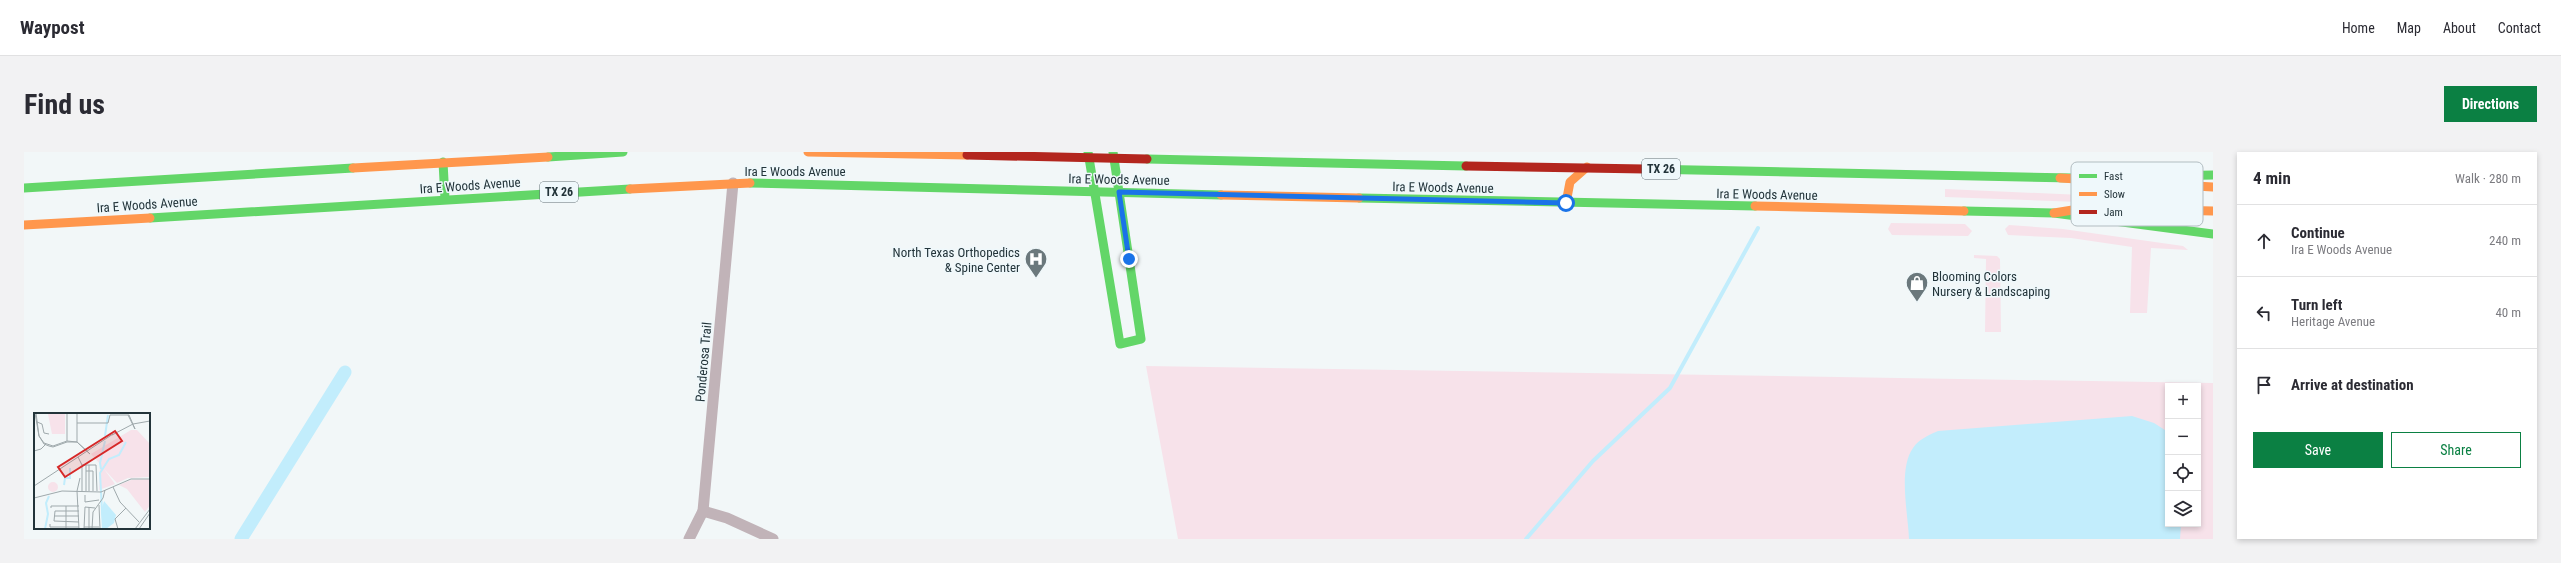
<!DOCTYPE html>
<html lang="en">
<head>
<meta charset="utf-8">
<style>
  body { margin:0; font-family:"Roboto Condensed",sans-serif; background:#f2f2f3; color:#2b2b33 }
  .controls { position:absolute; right:12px; bottom:12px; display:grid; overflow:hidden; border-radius:0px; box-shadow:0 2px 6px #0003 }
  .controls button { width:36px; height:36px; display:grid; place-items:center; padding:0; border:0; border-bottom:1px solid #e1e1e2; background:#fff; color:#2b2b33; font:20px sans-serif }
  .stop { position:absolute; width:12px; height:12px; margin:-9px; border:3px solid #1a73e8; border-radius:50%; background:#fff }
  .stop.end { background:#1a73e8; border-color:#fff; box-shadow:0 1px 4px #0008 }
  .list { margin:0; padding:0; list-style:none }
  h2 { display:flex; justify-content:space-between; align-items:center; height:52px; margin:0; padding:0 16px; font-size:17px }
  h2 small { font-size:13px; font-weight:400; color:#7c7c81 }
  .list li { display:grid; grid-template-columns:26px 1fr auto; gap:12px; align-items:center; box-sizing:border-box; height:72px; padding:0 16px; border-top:1px solid #e1e1e2 }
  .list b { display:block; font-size:15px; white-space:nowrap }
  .list p { margin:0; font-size:13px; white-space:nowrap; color:#7c7c81 }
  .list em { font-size:13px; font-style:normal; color:#7c7c81 }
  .actions { display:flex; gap:8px; padding:12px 16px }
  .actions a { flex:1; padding:9px 0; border:1px solid #0b8043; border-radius:0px; text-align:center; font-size:14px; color:#0b8043 }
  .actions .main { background:#0b8043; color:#fff }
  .icon { flex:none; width:22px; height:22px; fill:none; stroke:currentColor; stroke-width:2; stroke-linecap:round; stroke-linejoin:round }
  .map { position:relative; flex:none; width:2189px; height:387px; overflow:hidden; border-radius:0px }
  header { display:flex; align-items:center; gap:24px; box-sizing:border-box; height:56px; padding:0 20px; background:#fff; border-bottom:1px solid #e1e1e2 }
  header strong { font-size:19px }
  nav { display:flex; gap:22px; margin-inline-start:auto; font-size:14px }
  .intro { display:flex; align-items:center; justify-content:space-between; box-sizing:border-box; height:96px; padding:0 24px }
  h1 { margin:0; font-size:28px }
  .button { padding:10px 18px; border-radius:0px; background:#0b8043; color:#fff; font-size:14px; font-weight:700 }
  main { display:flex; gap:24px; padding:0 24px }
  aside { flex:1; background:#fff; border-radius:0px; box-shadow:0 2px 6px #0003 }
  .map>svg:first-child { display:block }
  .green { fill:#f7e2ea; fill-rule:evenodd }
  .water { fill:#c2edfc }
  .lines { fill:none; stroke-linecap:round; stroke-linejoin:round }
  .stream { stroke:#c2edfc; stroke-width:4 }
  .canal { stroke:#c2edfc; stroke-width:13 }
  .street { stroke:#c1b3b8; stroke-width:11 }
  .fast { stroke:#63d668; stroke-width:9 }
  .slow { stroke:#ff974d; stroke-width:9 }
  .jam { stroke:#b3261e; stroke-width:9 }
  .route { stroke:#1a73e8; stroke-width:5 }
  .labels { text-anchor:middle; stroke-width:3; stroke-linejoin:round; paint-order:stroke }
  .shield { fill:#eff8fb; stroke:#606f74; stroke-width:1 }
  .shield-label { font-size:12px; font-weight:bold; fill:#23343a }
  .street-label { font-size:13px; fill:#23343a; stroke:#eff8fb }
  .poi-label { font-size:13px; fill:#23343a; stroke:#eff8fb; text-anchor:end }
  .inset-river { fill:none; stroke:#c2edfc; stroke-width:2 }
  .inset-road { fill:none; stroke:#9fa9ac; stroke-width:1 }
  .view { fill:#d62828; fill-opacity:0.15; stroke:#d62828; stroke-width:2 }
  .inset-edge { fill:none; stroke:#23343a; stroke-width:2 }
  .key { fill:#eff8fb; stroke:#b2bdc1; stroke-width:1 }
  .key-label { font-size:11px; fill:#23343a }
</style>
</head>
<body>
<header>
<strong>Waypost</strong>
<nav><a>Home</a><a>Map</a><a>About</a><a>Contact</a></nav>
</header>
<div class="intro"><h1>Find us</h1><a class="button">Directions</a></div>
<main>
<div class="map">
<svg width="2189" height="387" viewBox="0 0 2189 387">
  <rect width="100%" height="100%" fill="#f2f7f8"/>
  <g class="green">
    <polygon points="1921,37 2147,47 2147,50 2109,52 1921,45"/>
    <polygon points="1867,71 1941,72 1948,79 1944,84 1868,83 1864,77"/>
    <polygon points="1985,73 2039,77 2159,94 2164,98 2127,96 2123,161 2106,161 2108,95 2047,86 1984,83 1981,77"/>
    <polygon points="1950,103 1973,104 1976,107 1977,180 1961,180 1962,107 1950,106"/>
    <path d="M1122,214L2189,231V387H1154ZM2144,234H2174V372H2144Z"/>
  </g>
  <path class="water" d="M2108,264L2130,271L2144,280V372H2157L2156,387H1885C1884,361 1874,317 1889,296C1895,287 1905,283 1914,279Z"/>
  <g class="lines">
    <polyline class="stream" points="1502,387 1569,309 1646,236 1734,76"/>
    <polyline class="canal" points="217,387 321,220"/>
    <g class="street">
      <polyline points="679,359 703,366 749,387"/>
      <polyline points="665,387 679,359 709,31"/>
    </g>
    <g class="fast">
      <polyline points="1064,0 1096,192 1117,187 1089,0"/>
      <polyline points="524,5 599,0"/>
      <polyline points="1123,7 1442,14"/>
      <polyline points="419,10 421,47"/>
      <polyline points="1621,17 2049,26"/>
      <polyline points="2142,24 2189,23"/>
      <polyline points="726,31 1197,43"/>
      <polyline points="0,36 329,16"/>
      <polyline points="1335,46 1731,54"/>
      <polyline points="1940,59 2030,61 2189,82"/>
      <polyline points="126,66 606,37"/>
    </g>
    <g class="slow">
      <polyline points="784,0 943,3"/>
      <polyline points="329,16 524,5"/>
      <polyline points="2036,26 2189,35"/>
      <polyline points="606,37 726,31"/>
      <polyline points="1197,43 1335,46"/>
      <polyline points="1542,51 1546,30 1563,15"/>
      <polyline points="1731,54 1940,59"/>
      <polyline points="2030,61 2061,56 2189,59"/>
      <polyline points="0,73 126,66"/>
    </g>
    <g class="jam">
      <polyline points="943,3 1123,7"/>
      <polyline points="1442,14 1621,17"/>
    </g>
  </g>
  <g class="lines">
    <polyline class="route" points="1105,107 1095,40 1542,51"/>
  </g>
  <defs>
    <g id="hospital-pin" transform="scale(1.15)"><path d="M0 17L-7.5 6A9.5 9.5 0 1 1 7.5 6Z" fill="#6b787c" stroke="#eff8fb"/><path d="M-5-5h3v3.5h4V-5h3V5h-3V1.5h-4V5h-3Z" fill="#fff"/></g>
    <g id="shop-pin" transform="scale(1.15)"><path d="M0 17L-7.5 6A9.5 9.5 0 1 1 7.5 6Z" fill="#6b787c" stroke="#eff8fb"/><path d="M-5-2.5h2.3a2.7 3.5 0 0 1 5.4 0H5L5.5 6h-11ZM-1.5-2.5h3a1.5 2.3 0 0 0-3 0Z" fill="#fff"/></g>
  </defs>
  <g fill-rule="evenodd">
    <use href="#hospital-pin" x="1012" y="107"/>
    <use href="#shop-pin" x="1893" y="131"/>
  </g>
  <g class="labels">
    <g class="shield">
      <rect x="1618" y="7" width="38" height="20" rx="3"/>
      <rect x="516" y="30" width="38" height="20" rx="3"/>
    </g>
    <g class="shield-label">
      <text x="1637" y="21">TX 26</text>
      <text x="535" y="44">TX 26</text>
    </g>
    <g class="street-label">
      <text x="771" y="24">Ira E Woods Avenue</text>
      <text transform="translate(1095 27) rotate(1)" y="5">Ira E Woods Avenue</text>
      <text transform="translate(446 33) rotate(-4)" y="5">Ira E Woods Avenue</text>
      <text transform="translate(1419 35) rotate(1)" y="5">Ira E Woods Avenue</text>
      <text transform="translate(1743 42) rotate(1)" y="5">Ira E Woods Avenue</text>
      <text transform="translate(123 52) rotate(-4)" y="5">Ira E Woods Avenue</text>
      <text transform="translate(679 210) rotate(-85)" y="5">Ponderosa Trail</text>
    </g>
    <g class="poi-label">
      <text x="996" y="105">North Texas Orthopedics<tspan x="996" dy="15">&amp; Spine Center</tspan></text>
      <text x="1908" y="129" text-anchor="start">Blooming Colors<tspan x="1908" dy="15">Nursery &amp; Landscaping</tspan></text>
    </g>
  </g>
  <g transform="translate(10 261)">
    <rect width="116" height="116" fill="#f2f7f8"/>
    <path d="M14,1H31V21H18ZM97,17H103L116,31V64L94,65L83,70L70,56L81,71L65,77L66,51L57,41ZM116,66V92L111,99L93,76L85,72L97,67ZM14 74a5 5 0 1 1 10 0a5 5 0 1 1-10 0Z" fill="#f7e2ea"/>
    <path d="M70,88L82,102L80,110L72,116L69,115L67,99Z" fill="#c2edfc"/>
    <path class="inset-river" d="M71,23L74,2M67,56L66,50L71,28M30,72L31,65H36V55M11,116L14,101L12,90L15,83M69,116L66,60L75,46L85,42L92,29"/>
    <path class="inset-road" d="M1,0L5,23L10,31L15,33L19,34L33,29H43L56,41L43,29L33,28L19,33L10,30L5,23L2,0M33,0V28M3,9L8,11L10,20L15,21M43,10H74L76,2H95L101,16L94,2M78,22L99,11L116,8M43,29V0M0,38L7,36L12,31M44,44L48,52V78M48,52H62L63,78M55,52V78M52,58H59V78M0,73L79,21M79,74L86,89L105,109M52,78V52M51,82V89L65,87M0,85L28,78L67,79L97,66H116M65,92L66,116M17,95V93H45M45,98H21L20,108L45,109M21,103H45M16,111V114H45M50,114H65M32,116V93M45,116L43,78L46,65M50,116L51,94L61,95M55,116V94M58,116L59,99L69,85L71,77M84,116L81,106L92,95M101,116L116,96M105,116L116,100"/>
    <path class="view" d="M81,18L88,28L31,64L24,54Z"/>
    <rect width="116" height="116" class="inset-edge"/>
  </g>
  <rect x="2047" y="10" width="132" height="64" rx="6" class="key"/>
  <rect x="2055" y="22" width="18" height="4" fill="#63d668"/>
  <rect x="2055" y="40" width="18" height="4" fill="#ff974d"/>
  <rect x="2055" y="58" width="18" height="4" fill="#b3261e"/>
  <g class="key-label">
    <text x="2080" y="28">Fast</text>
    <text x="2080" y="46">Slow</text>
    <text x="2080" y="64">Jam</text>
  </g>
</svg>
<div class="controls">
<button>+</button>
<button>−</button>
<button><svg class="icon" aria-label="locate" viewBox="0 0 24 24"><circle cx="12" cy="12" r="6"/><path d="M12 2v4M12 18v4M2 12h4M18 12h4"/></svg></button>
<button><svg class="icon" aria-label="layers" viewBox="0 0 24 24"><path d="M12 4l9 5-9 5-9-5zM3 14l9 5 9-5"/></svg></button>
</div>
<div class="stop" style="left:1542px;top:51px"></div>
<div class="stop end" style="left:1105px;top:107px"></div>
</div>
<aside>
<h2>4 min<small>Walk · 280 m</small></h2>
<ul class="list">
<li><svg class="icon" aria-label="ahead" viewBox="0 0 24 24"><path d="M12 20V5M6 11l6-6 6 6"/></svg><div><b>Continue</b><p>Ira E Woods Avenue</p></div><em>240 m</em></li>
<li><svg class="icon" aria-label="left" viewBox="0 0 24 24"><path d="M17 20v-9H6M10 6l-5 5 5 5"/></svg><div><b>Turn left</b><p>Heritage Avenue</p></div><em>40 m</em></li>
<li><svg class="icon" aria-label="arrive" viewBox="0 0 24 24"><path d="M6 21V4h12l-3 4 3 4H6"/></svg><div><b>Arrive at destination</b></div></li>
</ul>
<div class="actions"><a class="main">Save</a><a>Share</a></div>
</aside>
</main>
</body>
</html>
